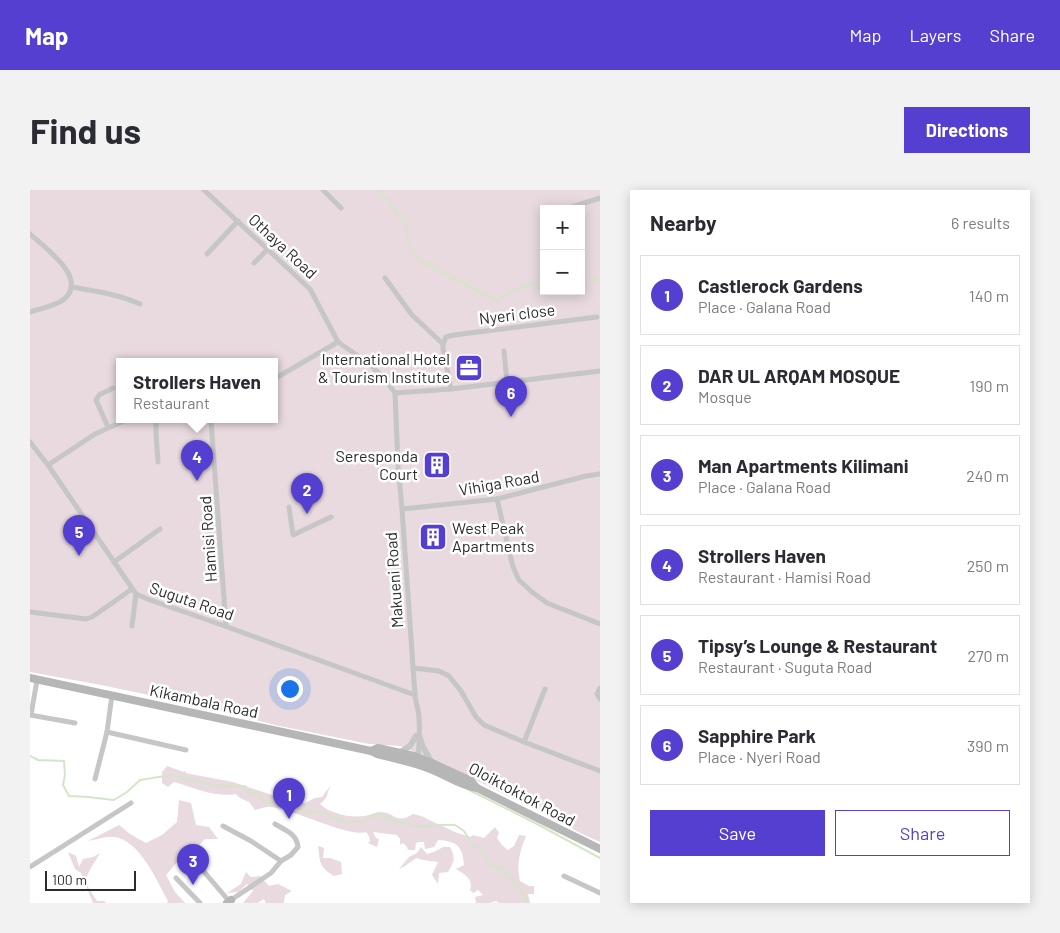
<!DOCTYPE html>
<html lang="en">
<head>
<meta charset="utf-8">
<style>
  body { margin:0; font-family:Barlow,sans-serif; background:#f2f2f3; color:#2b2b33 }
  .controls { position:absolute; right:15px; top:15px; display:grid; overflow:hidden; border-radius:0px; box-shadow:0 2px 12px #0003 }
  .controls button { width:45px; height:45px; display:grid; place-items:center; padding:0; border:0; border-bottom:1px solid #e1e1e2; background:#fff; color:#2b2b33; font:25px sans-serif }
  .scale { position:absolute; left:15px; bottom:12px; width:91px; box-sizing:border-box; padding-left:5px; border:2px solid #2c2c2c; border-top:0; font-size:14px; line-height:18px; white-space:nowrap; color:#2c2c2c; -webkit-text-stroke:4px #fff; paint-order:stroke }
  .you { position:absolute; left:259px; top:498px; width:18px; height:18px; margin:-12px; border:4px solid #fff; border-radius:50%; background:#1a73e8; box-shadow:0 0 0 8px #1a73e833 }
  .badge { display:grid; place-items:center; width:32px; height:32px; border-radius:50%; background:#543fd1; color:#fff; font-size:16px; font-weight:700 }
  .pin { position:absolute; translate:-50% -41px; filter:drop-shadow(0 1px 2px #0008) }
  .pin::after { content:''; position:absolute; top:26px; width:18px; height:15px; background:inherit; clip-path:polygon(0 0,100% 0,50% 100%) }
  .popup { position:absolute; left:86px; top:168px; width:162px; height:65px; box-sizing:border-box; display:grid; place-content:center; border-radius:0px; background:#fff; filter:drop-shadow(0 1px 4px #0005); font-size:16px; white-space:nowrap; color:#7c7c81 }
  .popup b { font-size:19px; color:#2b2b33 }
  .popup::after { content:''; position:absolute; left:50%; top:100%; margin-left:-10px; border:10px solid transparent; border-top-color:#fff }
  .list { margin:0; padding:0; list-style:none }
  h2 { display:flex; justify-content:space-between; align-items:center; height:65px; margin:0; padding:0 20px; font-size:21px }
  h2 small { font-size:16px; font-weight:400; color:#7c7c81 }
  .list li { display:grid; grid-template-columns:32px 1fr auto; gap:15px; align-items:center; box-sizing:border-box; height:80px; margin:0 10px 10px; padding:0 10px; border:1px solid #e1e1e2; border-radius:0px }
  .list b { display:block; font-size:19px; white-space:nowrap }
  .list p { margin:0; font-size:16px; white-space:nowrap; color:#7c7c81 }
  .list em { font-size:16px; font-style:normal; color:#7c7c81 }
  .actions { display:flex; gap:10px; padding:15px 20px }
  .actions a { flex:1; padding:11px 0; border:1px solid #543fd1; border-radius:0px; text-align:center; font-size:18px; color:#543fd1 }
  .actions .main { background:#543fd1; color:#fff }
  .map { position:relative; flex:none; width:570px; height:713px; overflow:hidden; border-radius:0px }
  header { display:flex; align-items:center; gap:30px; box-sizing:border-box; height:70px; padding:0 25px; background:#543fd1; color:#fff }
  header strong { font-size:24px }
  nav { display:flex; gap:28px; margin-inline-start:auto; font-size:18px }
  .intro { display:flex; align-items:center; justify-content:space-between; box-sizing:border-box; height:120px; padding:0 30px }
  h1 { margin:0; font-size:35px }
  .button { padding:12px 22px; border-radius:0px; background:#543fd1; color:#fff; font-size:18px; font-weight:700 }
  main { display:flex; gap:30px; padding:0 30px }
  aside { flex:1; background:#fff; border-radius:0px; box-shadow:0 2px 12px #0003 }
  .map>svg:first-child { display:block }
  .green { fill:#e8dadf; fill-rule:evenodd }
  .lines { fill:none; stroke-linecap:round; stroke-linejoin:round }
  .stream { stroke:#d4e6c8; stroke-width:2 }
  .minor { stroke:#c6c6c6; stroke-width:5 }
  .tertiary { stroke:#c6c6c6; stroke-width:6 }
  .secondary { stroke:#b6b6b6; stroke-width:8 }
  .labels { text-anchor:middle; stroke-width:5; stroke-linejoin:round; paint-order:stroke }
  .street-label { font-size:16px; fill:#2c2c2c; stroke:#fff }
  .poi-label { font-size:16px; fill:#2c2c2c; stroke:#fff; text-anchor:end }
</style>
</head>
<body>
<header>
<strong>Map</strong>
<nav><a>Map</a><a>Layers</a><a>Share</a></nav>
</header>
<div class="intro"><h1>Find us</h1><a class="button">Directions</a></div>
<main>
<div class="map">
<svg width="570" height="713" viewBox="0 0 570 713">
  <rect width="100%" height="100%" fill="#fff"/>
  <g class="green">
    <path d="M0,0H570V652L552,644L505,617L488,611L415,575L370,556L339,554L245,535L167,515L71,495L0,482ZM514,19H551V101H514ZM90,172H244V230H90Z"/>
    <path d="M137,576L154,582L155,581L156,583L160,584L203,592L254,609L275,613L285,608L292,607L300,596L296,608L290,614C301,624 319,628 335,626C340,625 345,622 350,622C365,622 366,635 383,624L394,627L397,629L425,642L440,647L443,645L454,648L465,637L469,643L467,648L472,655L478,660L484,656L489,645L496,646C490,661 486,674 490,691L499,696H504V704H498L500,713H469L466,711L460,713H446L445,707L453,705L448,700L443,703L440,700C444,689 434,684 426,679L434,675C433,656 426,651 408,650L404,657L395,659L394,652H388L386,653L385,660H378L377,657L373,653L370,655V649L367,645L343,642L346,648L349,649L347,657L338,653L340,651L339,646L336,642C319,648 264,619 241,617C236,616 230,619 225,620L219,612L210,608L206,604C186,608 162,597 144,592L138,597L132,593V582Z"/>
    <path d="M149,610L161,613L166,635L179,637L188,649H175L164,660L160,674L147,672L136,685L145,702L155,713H137L138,711C127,691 110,651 85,647C77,646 66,650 58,651L89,635L100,644L116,653L132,645L147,632Z"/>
    <path d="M288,656L294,658L293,668H300L311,672L312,684L304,686C289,677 290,672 288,656Z"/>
    <path d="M391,657L397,664L404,662L413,657H420C426,668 424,672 418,682L409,683L408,694L402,685L408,672L393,670L386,668L375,676L369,679L379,667L387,663Z"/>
    <path d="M38,662L46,666L49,677L53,669L63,667L70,663C67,669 57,682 57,688C58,691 58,694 58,697L67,711H74L76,713H63L51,683L45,679Z"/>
    <polygon points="216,682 221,687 230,686 239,696 248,694 262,701 255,705 254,713 236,713 234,709 227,713 213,713 223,701 217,694 208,702 197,703 211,694"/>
  </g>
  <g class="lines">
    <g class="stream">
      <path d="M346,0L357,9L375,33L380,57L388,69L467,111C481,100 496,95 514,92"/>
      <polyline points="551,92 557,93 570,89"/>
      <polyline points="0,566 8,570 34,571 35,585 33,595 39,606 58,607 84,610 97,602 110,590 141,585 193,597 215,596 218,604 228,602 234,611 276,621 296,624 317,632 333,631 347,624 365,631 390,637 411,635 425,635 434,641 443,655 452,661 462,676 474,680 493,703 498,713"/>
      <polyline points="437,599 507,634 570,668"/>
    </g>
    <g class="minor">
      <polyline points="174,0 280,99 308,152 338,173 354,188 365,203"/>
      <polyline points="293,0 311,18"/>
      <polyline points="536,19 570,8"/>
      <polyline points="513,25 514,25"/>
      <path d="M0,44C15,58 60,89 33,110C25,116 9,119 0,122"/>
      <polyline points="177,64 208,31"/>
      <polyline points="224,73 238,59"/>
      <polyline points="355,88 382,125 413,154 413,159 421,199"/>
      <path d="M42,97C65,101 88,104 110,114"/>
      <polyline points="413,154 416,147 424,145 567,127"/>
      <polyline points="474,161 477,192"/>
      <polyline points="244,189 308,152"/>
      <path d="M365,203L368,275L372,319L385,505C385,510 387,515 388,520C391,536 389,553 388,569"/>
      <polyline points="365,203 421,199 570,181"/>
      <polyline points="126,230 126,244 128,272"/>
      <polyline points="181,230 196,436"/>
      <polyline points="78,237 66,210 69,205 83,198"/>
      <polyline points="0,252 18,275 106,404 120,410 192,435 385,505"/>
      <polyline points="18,275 65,244 96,230"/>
      <polyline points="467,309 483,377 489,390 502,402 517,413 570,434"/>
      <polyline points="259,317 263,345 301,327"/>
      <polyline points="372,319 467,309 556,286 570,284"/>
      <polyline points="84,372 130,339"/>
      <polyline points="0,422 56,429 62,427 102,399"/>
      <polyline points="102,436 106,404"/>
      <polyline points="383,478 409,481 419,486 431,501 446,527 454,535 494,552 570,581"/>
      <polyline points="570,498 567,504 570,509"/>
      <polyline points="0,525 45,533"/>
      <polyline points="1,525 7,490"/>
      <polyline points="77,542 156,560"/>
      <polyline points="494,552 515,499"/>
      <polyline points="65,589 77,542 82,505"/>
      <polyline points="193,636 221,651 251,671"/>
      <polyline points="164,670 199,711"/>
      <polyline points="0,677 101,613"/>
      <polyline points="534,686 570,703"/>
      <polyline points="146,688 170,713"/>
      <path d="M201,710L241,683L251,671L261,665L268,657C267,644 255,640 245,634"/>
    </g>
    <g class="tertiary">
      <polyline points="389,546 393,557 402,573"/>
      <polyline points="369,563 380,556 386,546"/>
    </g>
    <g class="secondary">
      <path d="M0,488L341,561L347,564C365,569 383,572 400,579C416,585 431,596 447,598"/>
      <polyline points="341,561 348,558 384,566 402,573 441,591 447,598 477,613 570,659"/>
      <polyline points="197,713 201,710"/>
    </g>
  </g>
  <defs>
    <g id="office-square" transform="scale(1.4375)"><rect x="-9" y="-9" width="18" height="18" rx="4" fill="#543fd1" stroke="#fff"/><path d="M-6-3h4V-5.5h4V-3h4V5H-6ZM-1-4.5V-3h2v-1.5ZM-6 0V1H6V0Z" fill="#fff"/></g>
    <g id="building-square" transform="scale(1.4375)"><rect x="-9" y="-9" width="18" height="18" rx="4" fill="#543fd1" stroke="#fff"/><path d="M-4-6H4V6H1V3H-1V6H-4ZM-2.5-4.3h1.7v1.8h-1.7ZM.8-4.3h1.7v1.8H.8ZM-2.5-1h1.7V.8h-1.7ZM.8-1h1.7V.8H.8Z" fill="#fff"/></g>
  </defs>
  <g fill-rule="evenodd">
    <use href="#office-square" x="439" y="178"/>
    <use href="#building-square" x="407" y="275"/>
    <use href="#building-square" x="403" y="347"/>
  </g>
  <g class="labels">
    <g class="street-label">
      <text transform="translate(253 56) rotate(43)" y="6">Othaya Road</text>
      <text transform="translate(487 124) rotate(-7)" y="6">Nyeri close</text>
      <text transform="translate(469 293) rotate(-10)" y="6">Vihiga Road</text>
      <text transform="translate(178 349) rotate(-94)" y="6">Hamisi Road</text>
      <text transform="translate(364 390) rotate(-94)" y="6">Makueni Road</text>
      <text transform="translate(162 411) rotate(19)" y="6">Suguta Road</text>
      <text transform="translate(174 511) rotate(12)" y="6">Kikambala Road</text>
      <text transform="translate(492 604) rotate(28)" y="6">Oloiktoktok Road</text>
    </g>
    <g class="poi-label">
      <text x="420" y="175">International Hotel<tspan x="420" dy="18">&amp; Tourism Institute</tspan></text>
      <text x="388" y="272">Seresponda<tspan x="388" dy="18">Court</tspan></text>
      <text x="422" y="344" text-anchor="start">West Peak<tspan x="422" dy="18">Apartments</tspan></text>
    </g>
  </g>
</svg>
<div class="controls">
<button>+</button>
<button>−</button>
</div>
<div class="scale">100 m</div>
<div class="you"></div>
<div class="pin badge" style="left:259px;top:629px">1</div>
<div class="pin badge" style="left:277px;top:324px">2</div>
<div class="pin badge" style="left:163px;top:695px">3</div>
<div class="pin badge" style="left:167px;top:291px">4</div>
<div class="popup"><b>Strollers Haven</b>Restaurant</div>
<div class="pin badge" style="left:49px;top:366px">5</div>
<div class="pin badge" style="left:481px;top:227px">6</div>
</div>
<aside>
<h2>Nearby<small>6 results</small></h2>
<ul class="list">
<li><span class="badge">1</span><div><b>Castlerock Gardens</b><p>Place · Galana Road</p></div><em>140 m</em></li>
<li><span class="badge">2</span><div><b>DAR UL ARQAM MOSQUE</b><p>Mosque</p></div><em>190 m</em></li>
<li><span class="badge">3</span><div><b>Man Apartments Kilimani</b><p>Place · Galana Road</p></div><em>240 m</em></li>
<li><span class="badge">4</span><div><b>Strollers Haven</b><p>Restaurant · Hamisi Road</p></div><em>250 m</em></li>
<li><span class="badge">5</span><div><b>Tipsy’s Lounge &amp; Restaurant</b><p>Restaurant · Suguta Road</p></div><em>270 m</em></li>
<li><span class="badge">6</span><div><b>Sapphire Park</b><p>Place · Nyeri Road</p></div><em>390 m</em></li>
</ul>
<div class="actions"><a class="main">Save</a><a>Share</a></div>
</aside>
</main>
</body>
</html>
